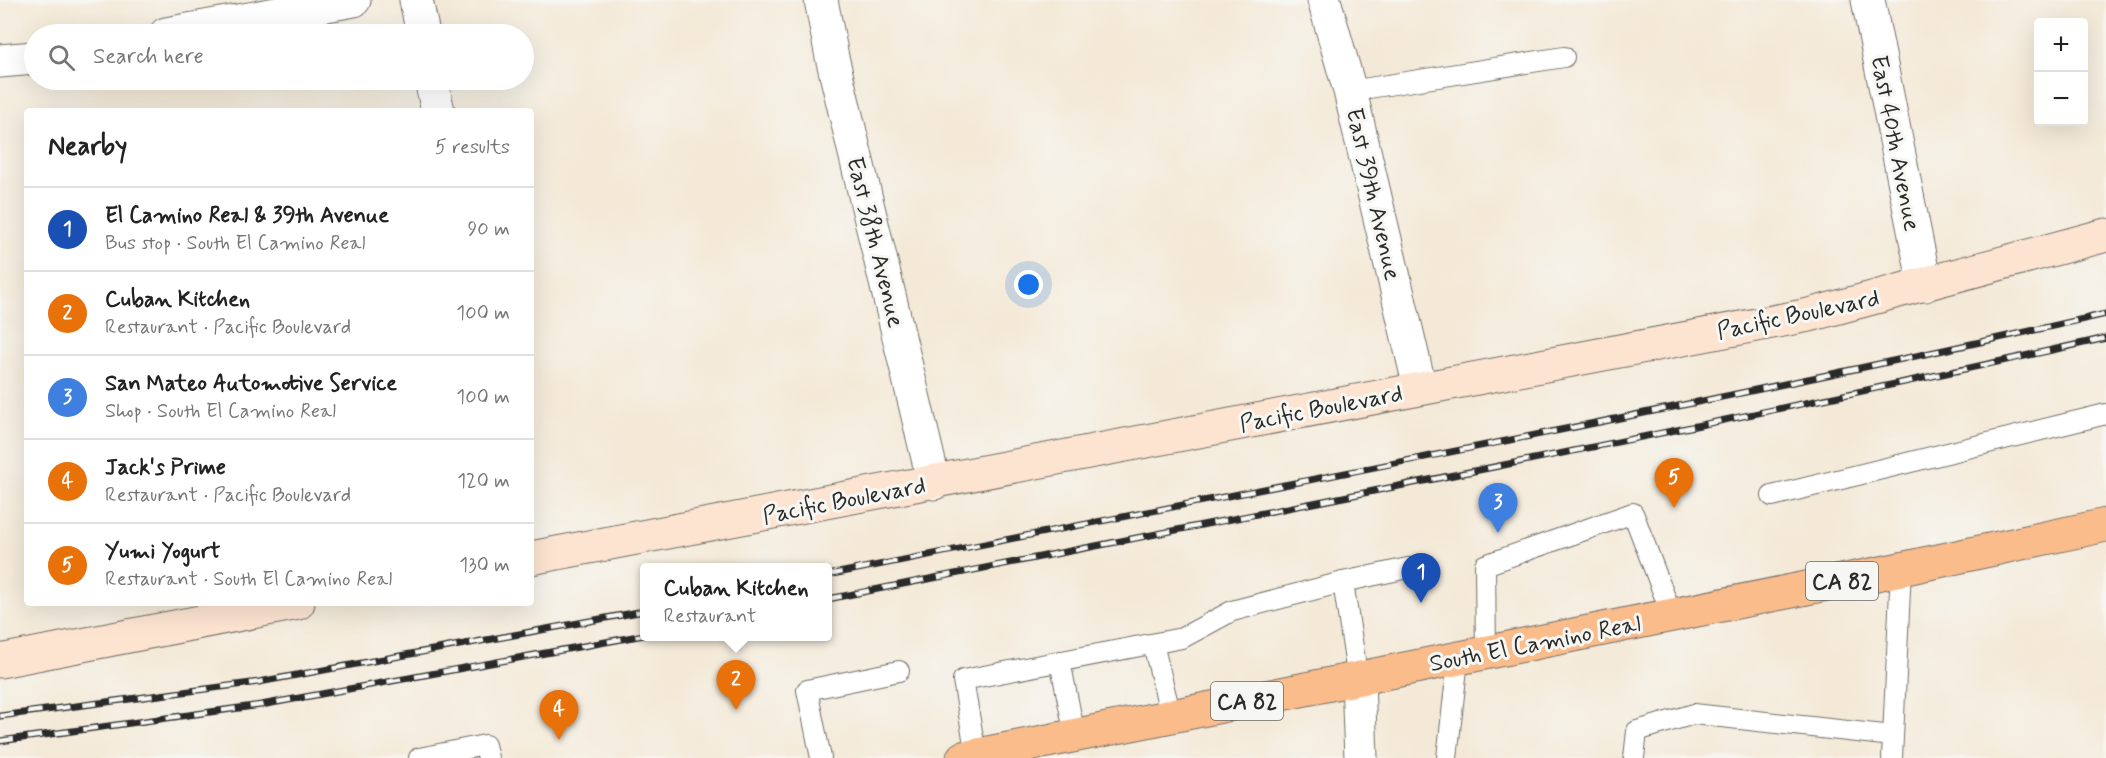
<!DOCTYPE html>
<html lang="en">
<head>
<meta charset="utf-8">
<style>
  body { margin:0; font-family:Mynerve,sans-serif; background:#f2f2f2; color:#222 }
  .controls { position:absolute; right:18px; top:18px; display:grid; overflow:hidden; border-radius:6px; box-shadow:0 6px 24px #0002 }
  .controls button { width:54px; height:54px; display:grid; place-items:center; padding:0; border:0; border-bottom:2px solid #e0e0e0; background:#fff; color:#222; font:30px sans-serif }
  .you { position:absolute; left:1029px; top:285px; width:21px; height:21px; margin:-15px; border:4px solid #fff; border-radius:50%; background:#1a73e8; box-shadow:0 0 0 9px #1a73e833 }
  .badge { display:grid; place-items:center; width:39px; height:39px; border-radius:50%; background:#1f6fb2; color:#fff; font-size:20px; font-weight:700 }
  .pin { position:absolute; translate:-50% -50px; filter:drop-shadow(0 2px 3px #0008) }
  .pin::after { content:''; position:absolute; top:32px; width:21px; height:18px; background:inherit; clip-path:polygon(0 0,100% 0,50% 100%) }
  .popup { position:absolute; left:640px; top:563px; width:192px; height:78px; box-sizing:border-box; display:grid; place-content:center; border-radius:6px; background:#fff; filter:drop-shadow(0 2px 4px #0005); font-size:20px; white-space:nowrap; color:#767676 }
  .popup b { font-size:22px; color:#222 }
  .popup::after { content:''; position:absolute; left:50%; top:100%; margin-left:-12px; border:12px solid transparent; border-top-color:#fff }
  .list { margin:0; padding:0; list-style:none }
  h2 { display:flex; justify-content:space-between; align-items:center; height:78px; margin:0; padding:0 24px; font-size:26px }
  h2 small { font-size:20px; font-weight:400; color:#767676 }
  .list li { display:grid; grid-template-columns:39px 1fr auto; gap:18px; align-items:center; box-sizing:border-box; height:84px; padding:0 24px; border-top:2px solid #e0e0e0 }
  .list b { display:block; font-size:22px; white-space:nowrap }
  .list p { margin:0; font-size:20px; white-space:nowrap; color:#767676 }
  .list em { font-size:20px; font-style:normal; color:#767676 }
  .icon { flex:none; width:33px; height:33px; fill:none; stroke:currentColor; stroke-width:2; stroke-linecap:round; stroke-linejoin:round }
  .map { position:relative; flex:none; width:2106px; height:758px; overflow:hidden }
  .search { position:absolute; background:#fff; box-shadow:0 6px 24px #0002; left:24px; top:24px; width:510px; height:66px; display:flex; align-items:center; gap:15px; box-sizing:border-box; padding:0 21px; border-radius:33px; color:#767676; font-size:22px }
  .panel { position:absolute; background:#fff; box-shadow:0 6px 24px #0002; left:24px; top:108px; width:510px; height:498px; border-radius:6px }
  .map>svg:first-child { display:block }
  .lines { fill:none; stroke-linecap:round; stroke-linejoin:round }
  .lane-casing { stroke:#716e67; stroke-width:22 }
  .street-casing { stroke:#716e67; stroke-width:35 }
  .secondary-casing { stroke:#716e67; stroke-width:35 }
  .primary-casing { stroke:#716e67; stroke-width:35 }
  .lane { stroke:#fff; stroke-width:20 }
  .street { stroke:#fff; stroke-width:33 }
  .secondary { stroke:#fde4d1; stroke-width:33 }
  .primary { stroke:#fabc8b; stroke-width:33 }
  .rail-casing { stroke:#2b2b2b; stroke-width:7 }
  .rail { stroke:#f6f6f2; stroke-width:4.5; stroke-dasharray:14; stroke-linecap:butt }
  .labels { text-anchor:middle; stroke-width:6; stroke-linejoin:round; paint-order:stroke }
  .shield { fill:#f6f6f2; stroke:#686867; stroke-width:1.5 }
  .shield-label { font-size:22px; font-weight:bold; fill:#2b2b2b }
  .street-label { font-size:24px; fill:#2b2b2b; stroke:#f6f6f2 }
</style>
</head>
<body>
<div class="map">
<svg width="2106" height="758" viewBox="0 0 2106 758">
  <rect width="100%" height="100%" fill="#f6f6f2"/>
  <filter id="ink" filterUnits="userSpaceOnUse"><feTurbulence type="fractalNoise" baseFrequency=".0167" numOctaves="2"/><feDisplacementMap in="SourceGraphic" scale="12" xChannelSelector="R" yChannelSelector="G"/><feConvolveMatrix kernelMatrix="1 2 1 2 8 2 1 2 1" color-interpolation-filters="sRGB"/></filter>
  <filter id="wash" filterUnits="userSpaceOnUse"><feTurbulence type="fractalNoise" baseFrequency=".008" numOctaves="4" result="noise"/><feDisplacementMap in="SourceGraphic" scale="24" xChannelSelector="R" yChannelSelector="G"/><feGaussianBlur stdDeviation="1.35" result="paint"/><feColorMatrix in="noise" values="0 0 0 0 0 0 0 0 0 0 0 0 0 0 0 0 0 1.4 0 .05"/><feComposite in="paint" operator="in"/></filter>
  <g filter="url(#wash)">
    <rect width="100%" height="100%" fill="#f4e9d7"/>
  </g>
  <g filter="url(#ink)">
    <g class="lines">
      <g class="lane-casing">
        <g id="lane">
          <polyline points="1350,91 1564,57"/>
          <polyline points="1772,496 2106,414"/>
          <polyline points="1343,582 1358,680"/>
          <polyline points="1153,644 1171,716"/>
          <polyline points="1486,653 1485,565 1633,513 1672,616"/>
          <polyline points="1060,661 1075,736"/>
          <polyline points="976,755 963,680 1182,638 1232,611 1343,582 1408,568"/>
          <polyline points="419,758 485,745 488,758"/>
          <polyline points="821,758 807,690 899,671"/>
          <polyline points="1447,758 1458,659"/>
          <polyline points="1634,758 1637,731 1694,714 1893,736"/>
          <polyline points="1892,758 1901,569"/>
        </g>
      </g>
      <g class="street-casing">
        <g id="street">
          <polyline points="416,0 423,34"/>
          <polyline points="821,0 832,57 934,483"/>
          <polyline points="1324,0 1350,91 1420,388"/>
          <polyline points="1868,0 1925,285"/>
          <polyline points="166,34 354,0"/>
          <polyline points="0,61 34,58"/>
          <polyline points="431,80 438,111"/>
          <polyline points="1358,680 1361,758"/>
        </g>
      </g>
      <g class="secondary-casing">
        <g id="secondary">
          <polyline points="531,558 1809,315 2106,235"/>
          <polyline points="0,661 298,603"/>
        </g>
      </g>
      <g class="primary-casing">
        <polyline id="primary" points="963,758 1901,569 2106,525"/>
      </g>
      <use href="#lane" class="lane"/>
      <use href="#street" class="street"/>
      <use href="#secondary" class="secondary"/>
      <use href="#primary" class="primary"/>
      <g class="rail-casing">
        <g id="rail">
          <path d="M828,575C1254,490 1682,410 2106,314"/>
          <path d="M828,599C1254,514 1682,433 2106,338"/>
          <polyline points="0,716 259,682 644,611"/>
          <polyline points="0,741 261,705 644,635"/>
        </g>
      </g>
      <use href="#rail" class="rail"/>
    </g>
  </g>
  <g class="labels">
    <g class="shield">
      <rect x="1806" y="562" width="72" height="38" rx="4.5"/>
      <rect x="1211" y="682" width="72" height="38" rx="4.5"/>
    </g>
    <g class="shield-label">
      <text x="1842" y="589">CA 82</text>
      <text x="1247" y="709">CA 82</text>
    </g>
    <g class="street-label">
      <text transform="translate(1896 143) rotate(79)" y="8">East 40th Avenue</text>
      <text transform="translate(1374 194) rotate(77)" y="8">East 39th Avenue</text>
      <text transform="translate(876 242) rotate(76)" y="8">East 38th Avenue</text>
      <text transform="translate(1798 314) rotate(-12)" y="8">Pacific Boulevard</text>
      <text transform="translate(1321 408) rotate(-11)" y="8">Pacific Boulevard</text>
      <text transform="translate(844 500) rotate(-11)" y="8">Pacific Boulevard</text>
      <text transform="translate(1535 643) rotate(-11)" y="8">South El Camino Real</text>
    </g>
  </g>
</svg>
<div class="controls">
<button>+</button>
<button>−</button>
</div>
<div class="you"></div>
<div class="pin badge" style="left:1421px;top:603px;background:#1a4fb4">1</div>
<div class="pin badge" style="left:736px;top:710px;background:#e8710a">2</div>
<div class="popup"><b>Cuban Kitchen</b>Restaurant</div>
<div class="pin badge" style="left:1498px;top:533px;background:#3f7fe0">3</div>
<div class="pin badge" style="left:559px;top:740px;background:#e8710a">4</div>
<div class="pin badge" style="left:1674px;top:508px;background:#e8710a">5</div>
<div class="search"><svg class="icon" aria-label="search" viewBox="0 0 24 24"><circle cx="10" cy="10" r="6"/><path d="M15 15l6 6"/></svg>Search here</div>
<section class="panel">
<h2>Nearby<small>5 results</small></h2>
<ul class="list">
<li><span class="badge" style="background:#1a4fb4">1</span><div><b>El Camino Real &amp; 39th Avenue</b><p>Bus stop · South El Camino Real</p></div><em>90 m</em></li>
<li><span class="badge" style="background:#e8710a">2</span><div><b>Cuban Kitchen</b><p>Restaurant · Pacific Boulevard</p></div><em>100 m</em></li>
<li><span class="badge" style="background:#3f7fe0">3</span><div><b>San Mateo Automotive Service</b><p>Shop · South El Camino Real</p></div><em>100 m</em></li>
<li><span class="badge" style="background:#e8710a">4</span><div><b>Jack's Prime</b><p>Restaurant · Pacific Boulevard</p></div><em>120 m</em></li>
<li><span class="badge" style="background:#e8710a">5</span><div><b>Yumi Yogurt</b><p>Restaurant · South El Camino Real</p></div><em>130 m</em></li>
</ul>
</section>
</div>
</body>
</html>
